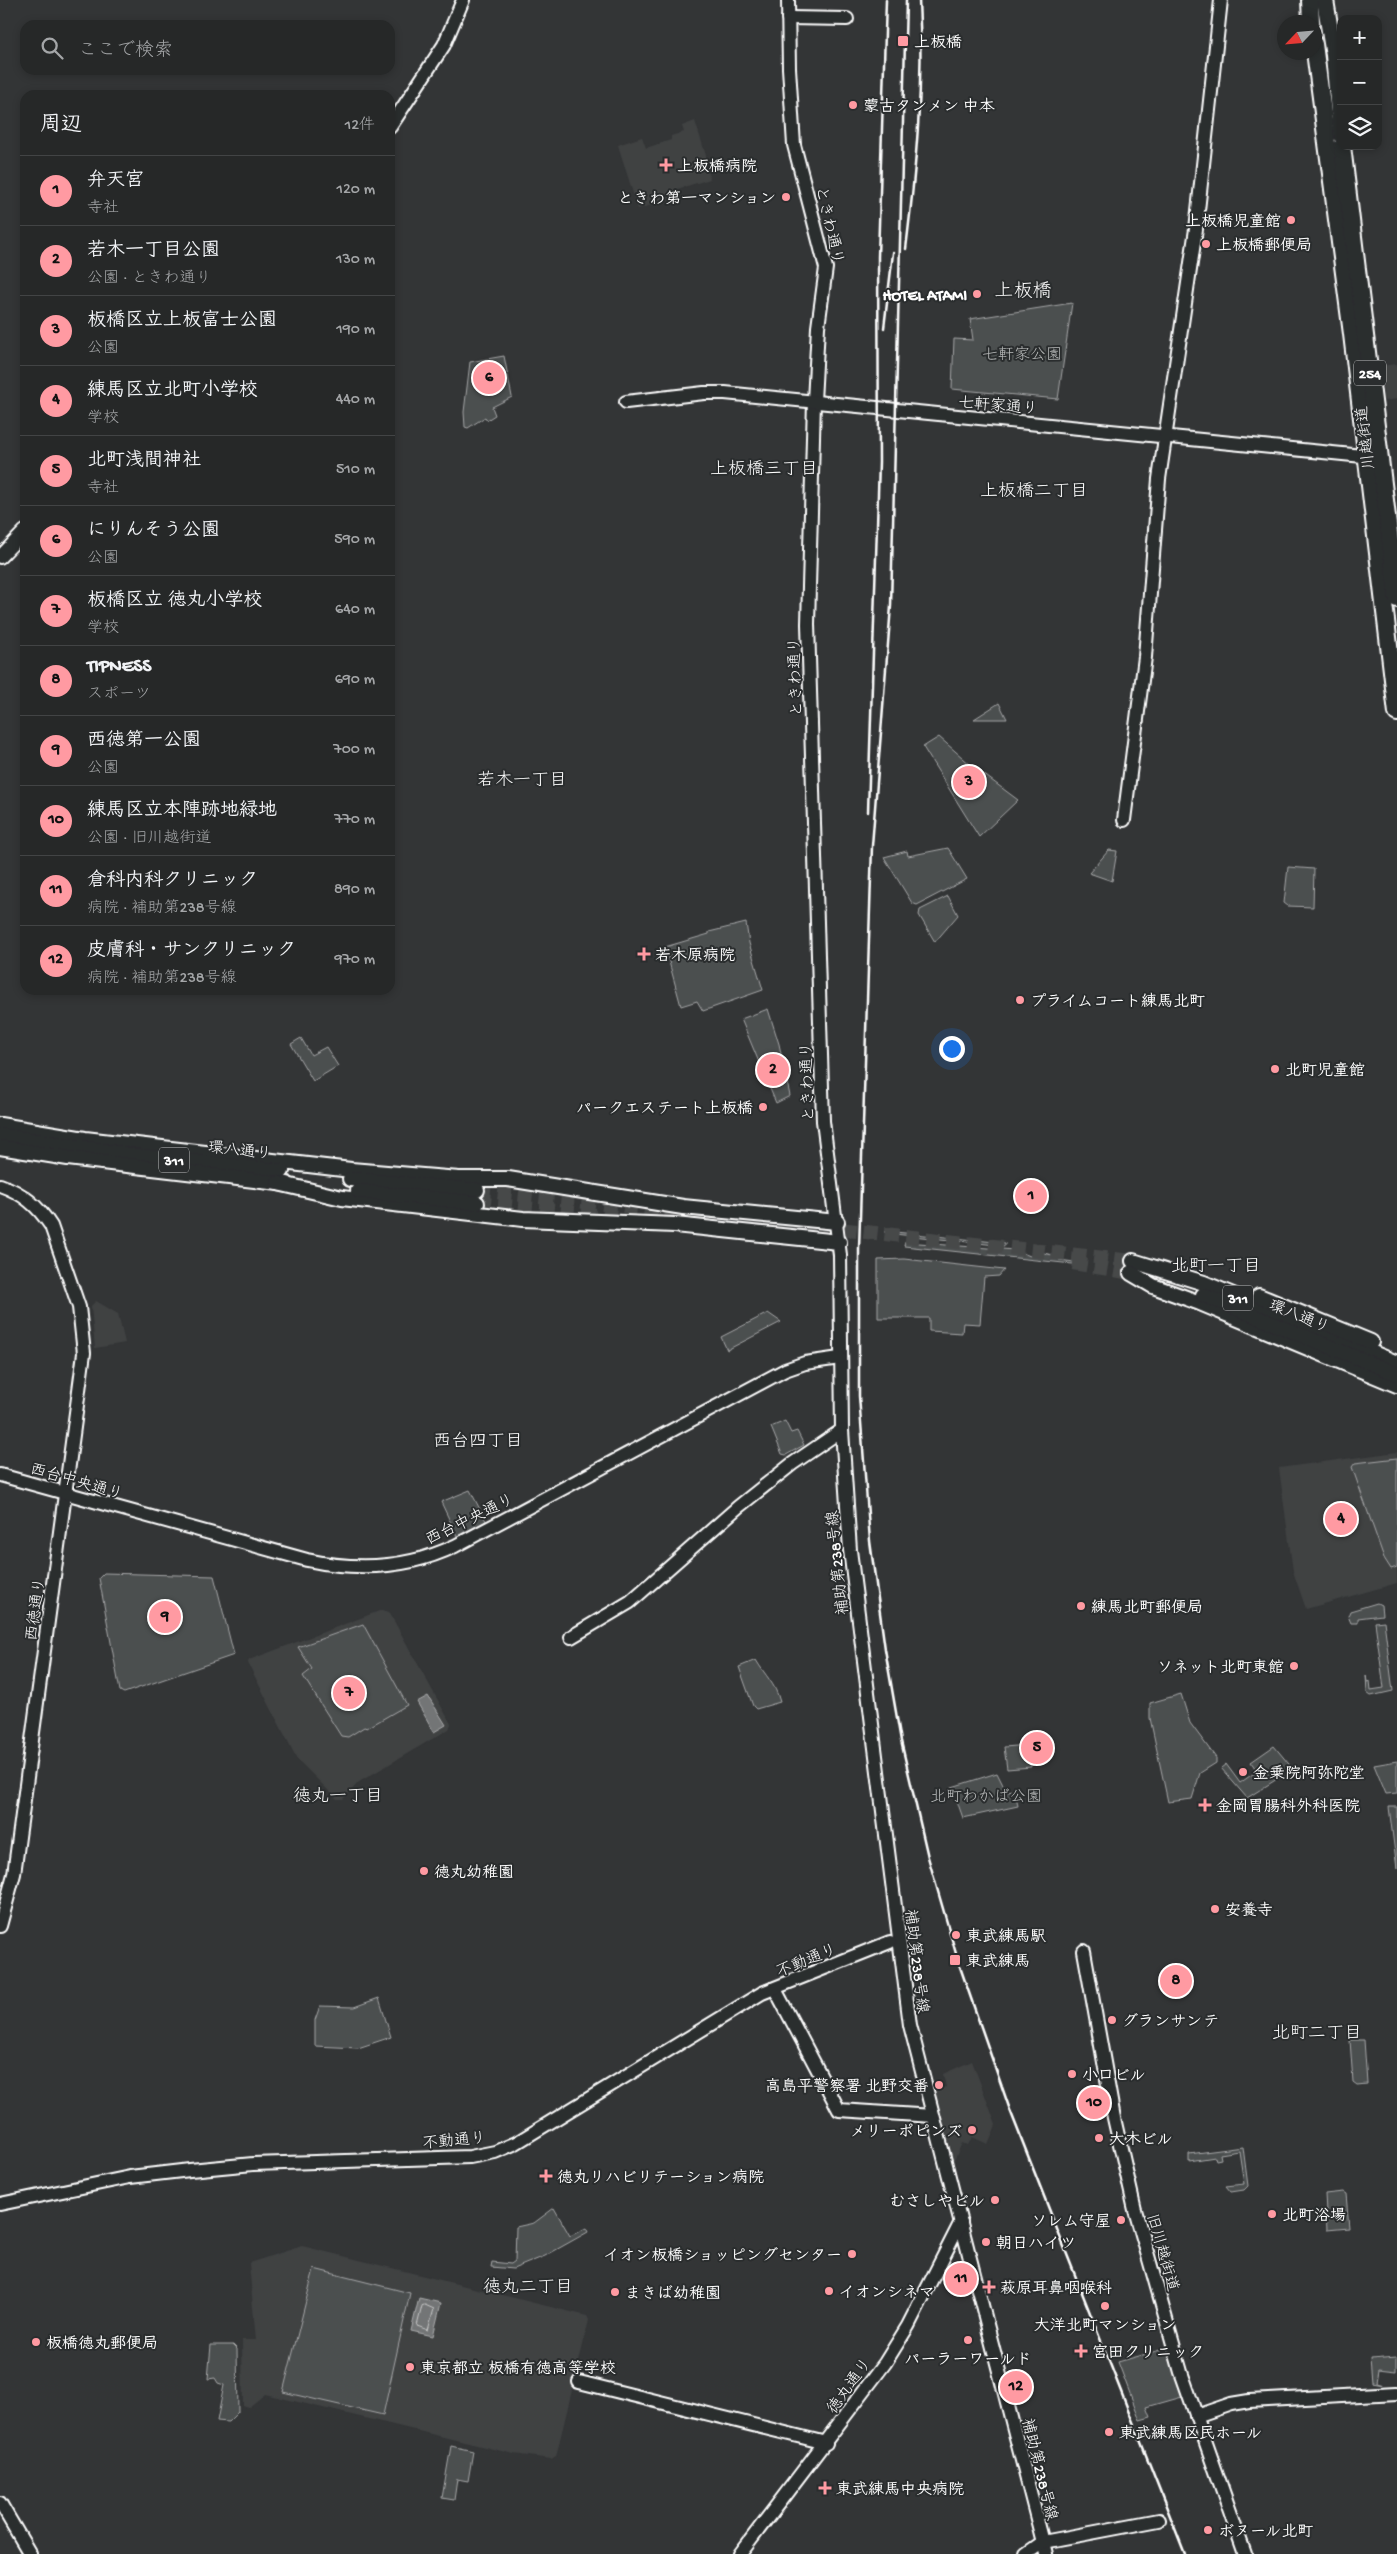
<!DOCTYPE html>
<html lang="ja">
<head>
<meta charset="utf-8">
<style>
  body { margin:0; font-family:"Gochi Hand","Klee One",sans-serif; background:#2e3030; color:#f1f3f6 }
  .controls { position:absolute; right:15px; top:15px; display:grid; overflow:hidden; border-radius:10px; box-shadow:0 2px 8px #0003 }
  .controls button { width:45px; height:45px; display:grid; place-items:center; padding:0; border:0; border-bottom:1px solid #424445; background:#262828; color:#f1f3f6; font:25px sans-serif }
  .compass { position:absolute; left:1277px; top:15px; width:45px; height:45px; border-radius:50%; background:#262828; box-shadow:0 2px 8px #0003; rotate:244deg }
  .you { position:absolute; left:951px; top:1048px; width:18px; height:18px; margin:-12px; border:4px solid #fff; border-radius:50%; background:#1a73e8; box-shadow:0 0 0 8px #1a73e833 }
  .badge { display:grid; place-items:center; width:32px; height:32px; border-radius:50%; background:#ff9aa2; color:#111; font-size:16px; font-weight:700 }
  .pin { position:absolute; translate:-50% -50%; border:2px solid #fff; box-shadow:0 1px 5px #0006 }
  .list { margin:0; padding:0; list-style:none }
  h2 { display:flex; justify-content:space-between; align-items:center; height:65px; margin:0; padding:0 20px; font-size:21px }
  h2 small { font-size:16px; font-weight:400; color:#a4a6a8 }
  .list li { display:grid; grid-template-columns:32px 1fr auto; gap:15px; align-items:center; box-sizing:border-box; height:70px; padding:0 20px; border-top:1px solid #424445 }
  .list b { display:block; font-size:19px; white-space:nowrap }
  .list p { margin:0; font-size:16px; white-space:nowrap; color:#a4a6a8 }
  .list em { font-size:16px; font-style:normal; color:#a4a6a8 }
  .icon { flex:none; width:28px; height:28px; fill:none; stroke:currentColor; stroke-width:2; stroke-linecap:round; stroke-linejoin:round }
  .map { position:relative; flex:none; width:1397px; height:2554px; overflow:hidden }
  .search { position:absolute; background:#262828; box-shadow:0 2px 8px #0003; left:20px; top:20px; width:375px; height:55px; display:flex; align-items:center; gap:12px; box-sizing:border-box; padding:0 18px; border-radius:15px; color:#a4a6a8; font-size:19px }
  .panel { position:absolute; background:#262828; box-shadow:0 2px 8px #0003; left:20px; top:90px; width:375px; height:905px; border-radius:15px }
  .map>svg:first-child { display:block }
  .built { fill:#404243 }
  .green { fill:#4c4f50; stroke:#a6a7a8 }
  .water { fill:#737576; stroke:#abacad }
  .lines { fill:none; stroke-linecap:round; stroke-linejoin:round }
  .shore { stroke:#c7c8c8; stroke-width:1 }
  .primary-tunnel { stroke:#47494a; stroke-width:14; stroke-dasharray:14 7; stroke-linecap:butt }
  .secondary-casing { stroke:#fff; stroke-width:16 }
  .primary-casing { stroke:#fff; stroke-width:18 }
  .highway-casing { stroke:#fff; stroke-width:20 }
  .secondary { stroke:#2a2d2e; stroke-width:12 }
  .primary { stroke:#2a2d2e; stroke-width:14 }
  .highway { stroke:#2a2d2e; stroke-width:16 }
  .rail { stroke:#fff; stroke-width:2.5 }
  .poi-dot { fill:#ff9aa2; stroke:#2a2d2e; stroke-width:2 }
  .labels { text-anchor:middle; stroke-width:4; stroke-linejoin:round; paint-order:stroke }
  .shield { fill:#2a2d2e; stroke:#bfc0c0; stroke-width:1 }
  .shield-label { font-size:15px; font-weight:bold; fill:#fff }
  .poi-label { font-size:16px; font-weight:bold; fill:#fff; stroke:#2a2d2e; text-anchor:start }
  .street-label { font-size:16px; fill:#fff; stroke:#2a2d2e }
  .park-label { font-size:16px; fill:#b7b9b9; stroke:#2a2d2e }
  .neighbourhood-label { font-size:18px; fill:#fff; stroke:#2a2d2e }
  .quarter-label { font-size:19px; fill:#fff; stroke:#2a2d2e }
</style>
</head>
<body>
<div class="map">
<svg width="1397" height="2554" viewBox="0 0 1397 2554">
  <rect width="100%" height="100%" fill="#333536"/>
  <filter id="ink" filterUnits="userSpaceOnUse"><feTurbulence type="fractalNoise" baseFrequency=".02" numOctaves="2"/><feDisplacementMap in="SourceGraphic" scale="10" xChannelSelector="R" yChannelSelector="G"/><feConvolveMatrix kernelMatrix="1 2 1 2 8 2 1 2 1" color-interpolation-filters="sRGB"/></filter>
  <g filter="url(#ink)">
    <g class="built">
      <polygon points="695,121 709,165 706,166 710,179 677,189 679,197 638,209 618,145 642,137 646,148 671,140 671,136 684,132 682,126"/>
      <polygon points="1397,364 1397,399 1384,401 1380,366"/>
      <polygon points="96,1301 118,1314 125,1343 95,1348 91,1306"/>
      <polygon points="1397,1452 1397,1583 1306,1609 1293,1571 1279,1468"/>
      <polygon points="382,1610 389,1612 451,1724 449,1729 359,1782 343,1799 337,1799 297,1759 248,1663 249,1660"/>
      <polygon points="972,2061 996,2125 988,2144 972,2137 968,2145 962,2143 953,2163 935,2090 946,2087 943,2074"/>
      <polygon points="302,2246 587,2316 589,2320 556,2456 551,2459 514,2454 265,2394 249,2407 243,2405 242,2340 256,2340 249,2263"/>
    </g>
    <g class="green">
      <polygon points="1072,303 1058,399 952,389 954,339 973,340 970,319"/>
      <polygon points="504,356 512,397 492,407 495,415 487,420 485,417 468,428 465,427 464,412 470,362"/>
      <polygon points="999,703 1007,719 974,719 996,705"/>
      <polygon points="939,737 971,765 1018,800 979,837 923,747"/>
      <polygon points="948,848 967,879 917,905 912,903 884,857 907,851 908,856"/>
      <polygon points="1109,850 1117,851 1112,881 1089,873"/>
      <polygon points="1288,867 1314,869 1313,907 1288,906 1284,903"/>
      <polygon points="948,896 958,915 935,942 919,915 920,910"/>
      <polygon points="746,923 749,943 763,990 703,1011 697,1001 681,1006 665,947 709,934 709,932"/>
      <polygon points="768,1009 779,1044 790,1096 776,1103 741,1019"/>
      <polygon points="301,1038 311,1055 326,1047 338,1066 313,1081 291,1044"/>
      <polygon points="885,1231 1005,1243 1005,1246 885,1233"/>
      <polygon points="905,1242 1015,1250 1030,1256 1044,1253 1060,1257 1059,1260 1082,1263 1082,1265 904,1246"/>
      <polygon points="904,1259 1004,1270 999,1276 984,1277 980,1324 963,1323 962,1333 929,1331 929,1318 878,1318 878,1260"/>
      <polygon points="768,1313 781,1322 727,1350 721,1337"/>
      <polygon points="785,1421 791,1433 797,1431 804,1445 786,1455 782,1454 771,1427"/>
      <polygon points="1397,1458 1397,1567 1391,1569 1384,1558 1352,1467 1355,1463"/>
      <polygon points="470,1490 486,1521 457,1536 441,1502"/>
      <polygon points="104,1573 214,1576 234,1655 124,1693 120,1691 99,1578"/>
      <polygon points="1377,1603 1381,1605 1382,1615 1358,1618 1358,1623 1351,1623 1348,1616 1350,1611"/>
      <polygon points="1384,1621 1393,1691 1371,1696 1367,1693 1366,1675 1367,1682 1370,1681 1371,1690 1384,1688 1375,1622"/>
      <polygon points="363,1624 407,1705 367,1728 364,1727 348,1737 341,1736 303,1676 312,1669 298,1647"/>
      <path d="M756,1660C766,1677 775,1683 780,1702L756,1709L753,1706L739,1667Z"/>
      <polygon points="1181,1694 1190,1723 1216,1758 1216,1763 1200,1773 1192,1799 1168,1802 1150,1718 1150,1703"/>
      <polygon points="1029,1745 1031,1767 1007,1769 1004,1747"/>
      <polygon points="1274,1746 1293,1769 1247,1798 1221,1768 1226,1764 1240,1783 1257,1771 1251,1762"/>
      <polygon points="1397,1761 1397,1793 1386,1794 1374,1765"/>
      <polygon points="997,1773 1006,1791 1015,1790 1018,1806 963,1818 952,1787"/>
      <polygon points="1389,1807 1397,1807 1397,1869"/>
      <polygon points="379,1998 391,2037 358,2048 315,2046 315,2020 320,2006 354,2007"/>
      <polygon points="1350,2040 1364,2040 1367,2084 1357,2085 1353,2082"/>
      <polygon points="1082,2097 1104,2097 1106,2110 1084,2112"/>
      <polygon points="1243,2147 1248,2186 1244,2190 1231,2192 1226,2186 1244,2184 1239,2151 1220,2154 1221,2159 1216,2160 1215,2157 1189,2161 1189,2154"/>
      <polygon points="1343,2192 1346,2194 1349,2228 1327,2230 1325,2194"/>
      <polygon points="554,2208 570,2236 586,2228 588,2232 545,2256 513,2269 491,2267 492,2262 511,2264 515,2261 516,2227 534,2223"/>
      <polygon points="314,2269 410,2293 383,2415 283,2392"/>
      <polygon points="211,2345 233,2345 237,2349 238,2412 228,2422 217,2421 224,2385 218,2383 215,2378 208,2379"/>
      <polygon points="1167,2348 1182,2397 1147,2407 1151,2417 1140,2420 1118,2362"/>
      <polygon points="1397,2357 1397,2372 1379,2370 1377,2382 1384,2384 1372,2382 1370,2359"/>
      <polygon points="451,2446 473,2451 468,2481 457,2479 454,2500 442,2498"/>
    </g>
    <g class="water">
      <polygon points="428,1696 446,1725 434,1732 417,1702"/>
      <polygon points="419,2298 441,2303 433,2336 411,2331"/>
    </g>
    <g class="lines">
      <polygon class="shore" points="425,2305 434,2309 428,2330 417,2326 422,2306"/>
      <g class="primary-tunnel">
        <polyline points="477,1190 675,1212"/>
        <polyline points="477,1203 616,1217"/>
        <polyline points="801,1225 1133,1261"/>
        <polyline points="1073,1263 1131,1273"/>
      </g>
      <g class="secondary-casing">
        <g id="secondary">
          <polyline points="788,0 789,68 794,145 826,268 818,327 814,401 808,624 823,1121 840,1255 842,1430 850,1550 910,2025 1046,2554"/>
          <polyline points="788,18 847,19"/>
          <polyline points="390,127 444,45 463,0"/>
          <polyline points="626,402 704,393 725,393 1373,457"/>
          <polyline points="0,557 25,531"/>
          <polyline points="1124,820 1145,657 1159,479 1196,229 1221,0"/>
          <path d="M0,1185C23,1193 38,1206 51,1226L79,1307L84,1353L14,1874L0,1926"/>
          <path d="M0,1475L307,1560C358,1571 407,1569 455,1546L785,1370L805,1363L840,1358"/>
          <polyline points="571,1637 630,1602 738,1507 792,1464 842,1430"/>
          <polyline points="1084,1951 1114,2118 1135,2210 1181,2372 1245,2554"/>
          <polyline points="775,1989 839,2110 933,2116"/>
          <polyline points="0,2204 130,2177 190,2170 253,2164 470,2157 495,2152 516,2143 762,1993 890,1942"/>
          <polyline points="579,2382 826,2443"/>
          <polyline points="1196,2416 1231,2404 1249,2401 1397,2393"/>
          <polyline points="0,2503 30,2554"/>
          <polyline points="740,2554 885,2363 908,2326 961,2222"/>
          <polyline points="1026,2554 1043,2542 1159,2520"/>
        </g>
      </g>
      <g class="primary-casing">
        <g id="primary">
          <polyline points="0,1125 85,1139 351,1170 459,1179 508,1179 683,1207 837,1222"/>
          <polyline points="0,1135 140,1156 282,1171"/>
          <polyline points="0,1147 68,1158 287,1184"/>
          <polyline points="350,1179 477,1190"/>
          <polyline points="278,1183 342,1198 523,1219 675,1225 839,1242"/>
          <polyline points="358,1191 477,1203"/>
          <polyline points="1133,1261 1204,1283 1397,1363"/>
          <polyline points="1131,1273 1153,1286 1200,1303 1397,1385"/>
          <polyline points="1203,1295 1397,1374"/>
          <polyline points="1259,1296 1371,1342"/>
        </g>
      </g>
      <g class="highway-casing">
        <g id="highway">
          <polyline points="1310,0 1311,22"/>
          <polyline points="1325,0 1334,55 1341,135"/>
          <polyline points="1314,44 1352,334 1397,713"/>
          <polyline points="1342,146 1397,599"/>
        </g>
      </g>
      <use href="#secondary" class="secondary"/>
      <use href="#primary" class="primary"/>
      <use href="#highway" class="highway"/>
      <g class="rail">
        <polyline points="906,0 891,606 872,846 859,1249 859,1396 870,1541 885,1649 901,1741 928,1857 959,1964 1010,2110 1185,2554"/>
        <path d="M906,249C916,166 924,84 919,0"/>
        <polyline points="884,328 893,253"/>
        <polyline points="868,812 879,462 878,257 886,0"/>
      </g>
    </g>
  </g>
  <g class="poi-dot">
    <rect x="897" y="35" width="12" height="12" rx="2.5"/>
    <circle cx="853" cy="105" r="5"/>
    <path d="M663.5 157.5h5v5h5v5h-5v5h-5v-5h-5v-5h5z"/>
    <circle cx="786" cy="197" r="5"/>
    <circle cx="1291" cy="220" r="5"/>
    <circle cx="1206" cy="244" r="5"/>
    <circle cx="977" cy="294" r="5"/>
    <path d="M641.5 946.5h5v5h5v5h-5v5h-5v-5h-5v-5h5z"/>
    <circle cx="1020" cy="1000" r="5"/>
    <circle cx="1275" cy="1069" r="5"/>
    <circle cx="763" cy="1107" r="5"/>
    <circle cx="1081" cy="1606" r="5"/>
    <circle cx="1294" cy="1666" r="5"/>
    <circle cx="1243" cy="1772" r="5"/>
    <path d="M1202.5 1797.5h5v5h5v5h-5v5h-5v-5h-5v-5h5z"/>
    <circle cx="424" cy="1871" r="5"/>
    <circle cx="1215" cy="1909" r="5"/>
    <circle cx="956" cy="1935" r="5"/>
    <rect x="949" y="1954" width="12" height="12" rx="2.5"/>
    <circle cx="1112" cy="2020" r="5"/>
    <circle cx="1072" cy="2074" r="5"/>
    <circle cx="939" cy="2085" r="5"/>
    <circle cx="972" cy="2130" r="5"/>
    <circle cx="1099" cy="2138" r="5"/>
    <path d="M543.5 2168.5h5v5h5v5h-5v5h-5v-5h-5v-5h5z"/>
    <circle cx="995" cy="2200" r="5"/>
    <circle cx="1272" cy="2214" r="5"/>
    <circle cx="1121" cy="2220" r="5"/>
    <circle cx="986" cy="2242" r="5"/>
    <circle cx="852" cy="2254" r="5"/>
    <path d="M986.5 2279.5h5v5h5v5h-5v5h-5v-5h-5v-5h5z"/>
    <circle cx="829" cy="2291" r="5"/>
    <circle cx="615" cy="2292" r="5"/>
    <circle cx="1105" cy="2306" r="5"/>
    <circle cx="968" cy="2340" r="5"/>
    <circle cx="36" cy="2342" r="5"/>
    <path d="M1078.5 2343.5h5v5h5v5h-5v5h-5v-5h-5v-5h5z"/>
    <circle cx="410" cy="2367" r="5"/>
    <circle cx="1109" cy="2432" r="5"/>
    <path d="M822.5 2480.5h5v5h5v5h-5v5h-5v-5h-5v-5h5z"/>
    <circle cx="1208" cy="2530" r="5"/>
  </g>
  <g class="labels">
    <g class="shield">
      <rect x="1354" y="360.5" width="32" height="25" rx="4"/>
      <rect x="159" y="1147.5" width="30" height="25" rx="4"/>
      <rect x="1223" y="1285.5" width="30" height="25" rx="4"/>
    </g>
    <g class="shield-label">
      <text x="1370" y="378">254</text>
      <text x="174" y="1165">311</text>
      <text x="1238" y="1303">311</text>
    </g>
    <g class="poi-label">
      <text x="914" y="47">上板橋</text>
      <text x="863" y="111">蒙古タンメン 中本</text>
      <text x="677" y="171">上板橋病院</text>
      <text x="776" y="203" text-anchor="end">ときわ第一マンション</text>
      <text x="1281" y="226" text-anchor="end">上板橋児童館</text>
      <text x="1216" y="250">上板橋郵便局</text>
      <text x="967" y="300" text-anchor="end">HOTEL ATAMI</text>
      <text x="655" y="960">若木原病院</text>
      <text x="1030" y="1006">プライムコート練馬北町</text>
      <text x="1285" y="1075">北町児童館</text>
      <text x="753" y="1113" text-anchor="end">パークエステート上板橋</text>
      <text x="1091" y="1612">練馬北町郵便局</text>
      <text x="1284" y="1672" text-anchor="end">ソネット北町東館</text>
      <text x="1253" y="1778">金乗院阿弥陀堂</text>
      <text x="1216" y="1811">金岡胃腸科外科医院</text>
      <text x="434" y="1877">徳丸幼稚園</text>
      <text x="1225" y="1915">安養寺</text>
      <text x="966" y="1941">東武練馬駅</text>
      <text x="966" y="1966">東武練馬</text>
      <text x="1122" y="2026">グランサンテ</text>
      <text x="1082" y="2080">小口ビル</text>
      <text x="929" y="2091" text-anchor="end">高島平警察署 北野交番</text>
      <text x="962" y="2136" text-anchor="end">メリーポピンズ</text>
      <text x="1109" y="2144">大木ビル</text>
      <text x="557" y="2182">徳丸リハビリテーション病院</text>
      <text x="985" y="2206" text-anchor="end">むさしやビル</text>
      <text x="1282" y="2220">北町浴場</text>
      <text x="1111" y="2226" text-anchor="end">ソレム守屋</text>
      <text x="996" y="2248">朝日ハイツ</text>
      <text x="842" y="2260" text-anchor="end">イオン板橋ショッピングセンター</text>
      <text x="1000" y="2293">萩原耳鼻咽喉科</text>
      <text x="839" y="2297">イオンシネマ</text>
      <text x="625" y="2298">まきば幼稚園</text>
      <text x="1105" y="2330" text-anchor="middle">大洋北町マンション</text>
      <text x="46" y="2348">板橋徳丸郵便局</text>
      <text x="1092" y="2357">宮田クリニック</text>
      <text x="968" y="2364" text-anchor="middle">パーラーワールド</text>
      <text x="420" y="2373">東京都立 板橋有徳高等学校</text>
      <text x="1119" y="2438">東武練馬区民ホール</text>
      <text x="836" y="2494">東武練馬中央病院</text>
      <text x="1218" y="2536">ボヌール北町</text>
    </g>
    <g class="street-label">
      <text transform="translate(831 225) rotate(77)" y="6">ときわ通り</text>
      <text transform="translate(998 404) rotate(5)" y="6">七軒家通り</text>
      <text transform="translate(1364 438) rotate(-97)" y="6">川越街道</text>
      <text transform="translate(794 677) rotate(-92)" y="6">ときわ通り</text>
      <text transform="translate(806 1082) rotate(-92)" y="6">ときわ通り</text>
      <text transform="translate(240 1149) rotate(6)" y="6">環八通り</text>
      <text transform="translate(1300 1315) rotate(22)" y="6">環八通り</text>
      <text transform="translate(77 1480) rotate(16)" y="6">西台中央通り</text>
      <text transform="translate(469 1518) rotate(-26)" y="6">西台中央通り</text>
      <text transform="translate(836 1563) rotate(-96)" y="6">補助第238号線</text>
      <text transform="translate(34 1609) rotate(-82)" y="6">西徳通り</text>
      <text transform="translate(806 1959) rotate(-22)" y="6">不動通り</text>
      <text transform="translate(918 1961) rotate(83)" y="6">補助第238号線</text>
      <text transform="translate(454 2139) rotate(-5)" y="6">不動通り</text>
      <text transform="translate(1164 2252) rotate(74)" y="6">旧川越街道</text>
      <text transform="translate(848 2385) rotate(-54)" y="6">徳丸通り</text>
      <text transform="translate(1041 2469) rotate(76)" y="6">補助第238号線</text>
    </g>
    <g class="park-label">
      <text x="1022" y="359">七軒家公園</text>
      <text x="986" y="1801">北町わかば公園</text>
    </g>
    <g class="neighbourhood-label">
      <text x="764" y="474">上板橋三丁目</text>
      <text x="1034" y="496">上板橋二丁目</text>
      <text x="522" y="785">若木一丁目</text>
      <text x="1216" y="1271">北町一丁目</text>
      <text x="478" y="1446">西台四丁目</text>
      <text x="338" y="1801">徳丸一丁目</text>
      <text x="1317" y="2038">北町二丁目</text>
      <text x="528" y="2292">徳丸二丁目</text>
    </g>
    <g class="quarter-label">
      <text x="1023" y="296">上板橋</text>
    </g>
  </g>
</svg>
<div class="controls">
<button>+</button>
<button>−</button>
<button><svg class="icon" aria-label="layers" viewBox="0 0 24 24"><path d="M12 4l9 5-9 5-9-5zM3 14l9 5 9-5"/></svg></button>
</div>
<svg class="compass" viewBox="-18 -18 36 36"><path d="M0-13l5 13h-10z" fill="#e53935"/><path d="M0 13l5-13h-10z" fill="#a4a6a8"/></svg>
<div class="you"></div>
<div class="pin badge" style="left:1031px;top:1196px">1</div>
<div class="pin badge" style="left:773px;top:1070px">2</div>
<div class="pin badge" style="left:969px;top:782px">3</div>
<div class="pin badge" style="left:1341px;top:1519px">4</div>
<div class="pin badge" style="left:1037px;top:1748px">5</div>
<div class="pin badge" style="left:489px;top:378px">6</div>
<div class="pin badge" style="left:349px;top:1693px">7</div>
<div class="pin badge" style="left:1176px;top:1981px">8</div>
<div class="pin badge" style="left:165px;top:1617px">9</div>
<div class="pin badge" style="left:1094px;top:2103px">10</div>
<div class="pin badge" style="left:961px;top:2279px">11</div>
<div class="pin badge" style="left:1016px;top:2387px">12</div>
<div class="search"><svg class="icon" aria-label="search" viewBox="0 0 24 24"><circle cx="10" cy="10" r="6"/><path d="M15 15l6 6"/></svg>ここで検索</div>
<section class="panel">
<h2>周辺<small>12件</small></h2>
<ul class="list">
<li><span class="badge">1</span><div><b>弁天宮</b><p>寺社</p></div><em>120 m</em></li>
<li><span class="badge">2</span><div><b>若木一丁目公園</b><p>公園 · ときわ通り</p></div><em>130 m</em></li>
<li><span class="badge">3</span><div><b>板橋区立上板富士公園</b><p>公園</p></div><em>190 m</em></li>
<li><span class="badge">4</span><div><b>練馬区立北町小学校</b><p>学校</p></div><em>440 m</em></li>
<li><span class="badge">5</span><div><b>北町浅間神社</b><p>寺社</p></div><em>510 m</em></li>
<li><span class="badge">6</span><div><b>にりんそう公園</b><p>公園</p></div><em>590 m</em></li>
<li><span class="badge">7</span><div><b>板橋区立 徳丸小学校</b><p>学校</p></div><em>640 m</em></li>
<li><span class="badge">8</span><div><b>TIPNESS</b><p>スポーツ</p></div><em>690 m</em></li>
<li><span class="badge">9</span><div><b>西徳第一公園</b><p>公園</p></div><em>700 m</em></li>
<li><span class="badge">10</span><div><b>練馬区立本陣跡地緑地</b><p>公園 · 旧川越街道</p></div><em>770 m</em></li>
<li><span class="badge">11</span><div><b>倉科内科クリニック</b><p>病院 · 補助第238号線</p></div><em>890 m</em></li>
<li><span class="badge">12</span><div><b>皮膚科・サンクリニック</b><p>病院 · 補助第238号線</p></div><em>970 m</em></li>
</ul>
</section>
</div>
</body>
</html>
